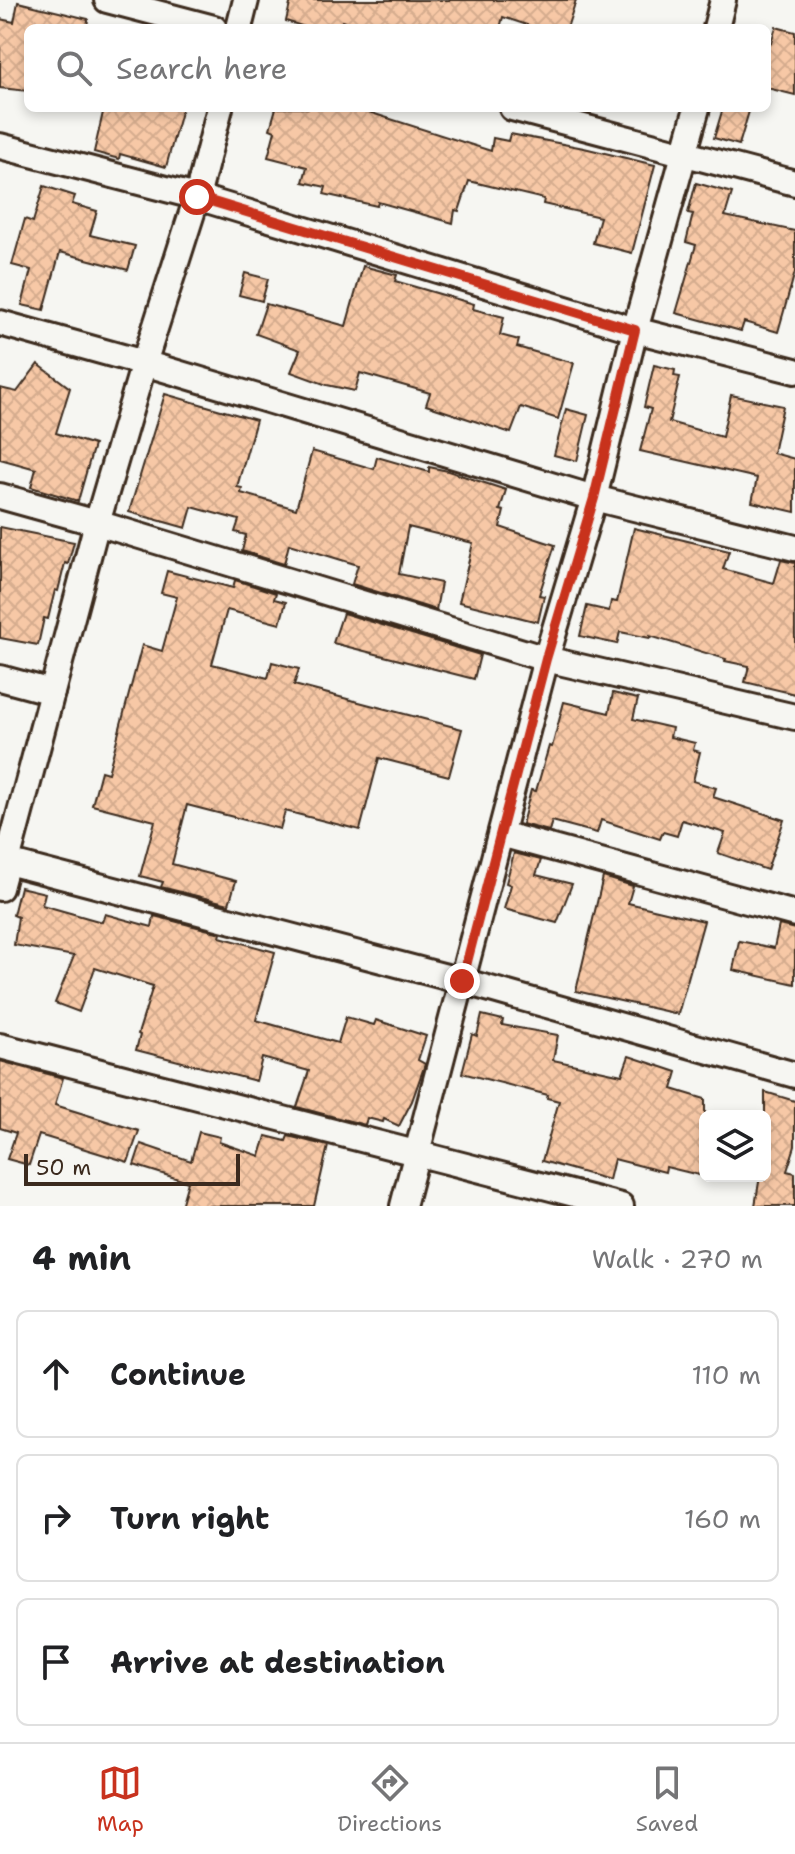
<!DOCTYPE html>
<html lang="en">
<head>
<meta charset="utf-8">
<style>
  body { margin:0; font-family:"Shantell Sans",sans-serif; background:#f2f2f2; color:#202124 }
  .controls { position:absolute; right:24px; bottom:24px; display:grid; overflow:hidden; border-radius:12px; box-shadow:0 4px 12px #0003 }
  .controls button { width:72px; height:72px; display:grid; place-items:center; padding:0; border:0; border-bottom:2px solid #e0e0e0; background:#fff; color:#202124; font:40px sans-serif }
  .scale { position:absolute; left:24px; bottom:20px; width:216px; box-sizing:border-box; padding-left:8px; border:4px solid #3b2a1e; border-top:0; font-size:22px; line-height:28px; white-space:nowrap; color:#3b2a1e; -webkit-text-stroke:6px #f6f6f2; paint-order:stroke }
  .stop { position:absolute; width:24px; height:24px; margin:-18px; border:6px solid #c8321e; border-radius:50%; background:#fff }
  .stop.end { background:#c8321e; border-color:#fff; box-shadow:0 2px 8px #0008 }
  .list { margin:0; padding:0; list-style:none }
  h2 { display:flex; justify-content:space-between; align-items:center; height:104px; margin:0; padding:0 32px; font-size:34px }
  h2 small { font-size:26px; font-weight:400; color:#757577 }
  .list li { display:grid; grid-template-columns:52px 1fr auto; gap:24px; align-items:center; box-sizing:border-box; height:128px; margin:0 16px 16px; padding:0 16px; border:2px solid #e0e0e0; border-radius:12px }
  .list b { display:block; font-size:30px; white-space:nowrap }
  .list em { font-size:26px; font-style:normal; color:#757577 }
  .icon { flex:none; width:44px; height:44px; fill:none; stroke:currentColor; stroke-width:2; stroke-linecap:round; stroke-linejoin:round }
  .map { position:relative; flex:none; width:795px; height:1206px; overflow:hidden }
  .search { position:absolute; background:#fff; box-shadow:0 4px 12px #0003; left:24px; right:24px; top:24px; height:88px; display:flex; align-items:center; gap:20px; box-sizing:border-box; padding:0 28px; border-radius:12px; color:#757577; font-size:30px }
  .sheet { height:536px; background:#fff }
  nav { display:flex; justify-content:space-around; align-items:center; box-sizing:border-box; height:112px; border-top:2px solid #e0e0e0; background:#fff; font-size:22px; color:#757577 }
  nav a { display:grid; justify-items:center; gap:4px }
  nav .on { color:#c8321e }
  .map>svg:first-child { display:block }
  .building { fill:url(#building-cross-hatch); stroke:#3b2a1e; stroke-width:2 }
  .lines { fill:none; stroke-linecap:round; stroke-linejoin:round }
  .street-casing { stroke:#3b2a1e; stroke-width:30 }
  .street { stroke:#f6f6f2; stroke-width:24 }
  .route { stroke:#c8321e; stroke-width:10 }
</style>
</head>
<body>
<div class="map">
<svg width="795" height="1206" viewBox="0 0 795 1206">
  <defs>
    <pattern id="building-cross-hatch" width="8" height="8" patternUnits="userSpaceOnUse" patternTransform="scale(2)"><rect width="8" height="8" fill="#f7c8a6"/><path d="M0 0l8 8M0 8l8-8" fill="none" stroke="#d5ac8e"/></pattern>
  </defs>
  <rect width="100%" height="100%" fill="#f6f6f2"/>
  <filter id="ink" filterUnits="userSpaceOnUse"><feTurbulence type="fractalNoise" baseFrequency=".0125" numOctaves="2"/><feDisplacementMap in="SourceGraphic" scale="16" xChannelSelector="R" yChannelSelector="G"/><feConvolveMatrix kernelMatrix="1 2 1 2 8 2 1 2 1" color-interpolation-filters="sRGB"/></filter>
  <g filter="url(#ink)">
    <g class="building">
      <polygon points="291,0 576,0 567,28 536,28 503,17 500,28 363,28 342,21 340,28 308,28 286,21"/>
      <polygon points="18,2 88,19 87,28 28,28 28,91 0,88 0,19 14,22"/>
      <polygon points="776,27 795,32 795,95 767,88 767,42 771,43"/>
      <polygon points="104,108 182,108 166,167 120,154 119,159 94,152"/>
      <polygon points="276,108 356,108 491,151 493,138 508,141 510,134 584,148 655,165 632,253 593,243 600,217 543,204 544,199 469,181 459,211 455,210 453,223 378,202 377,206 324,194 326,187 303,182 307,167 268,157 275,131 270,129"/>
      <polygon points="723,108 750,108 739,145 714,138"/>
      <polygon points="696,183 732,193 725,216 795,231 795,272 778,332 744,322 741,331 676,313 696,245 686,242 693,214 688,213"/>
      <polygon points="44,186 75,196 72,204 97,211 90,235 135,246 128,270 60,252 44,310 22,305 31,270 12,265 25,219 33,222"/>
      <polygon points="363,266 397,275 395,281 474,304 473,309 504,317 500,335 519,340 517,347 574,363 558,419 521,407 511,433 426,405 430,393 360,373 355,391 327,385 291,372 300,350 256,334 266,304 346,326"/>
      <polygon points="245,273 268,279 262,301 239,295"/>
      <polygon points="38,364 70,388 56,433 94,445 78,501 31,487 36,469 0,459 0,388 17,392"/>
      <polygon points="654,365 675,370 674,376 680,377 669,422 722,437 731,395 783,406 773,453 795,459 795,512 752,502 757,478 640,451 651,409 644,407"/>
      <polygon points="165,394 256,420 237,487 242,488 241,493 296,509 312,451 374,469 377,457 429,472 429,467 448,471 506,490 500,510 504,511 500,527 555,545 539,595 544,596 538,622 459,602 473,543 408,527 399,574 441,583 436,610 352,584 358,565 289,544 284,564 242,551 246,535 235,532 239,520 192,507 186,528 129,512"/>
      <polygon points="566,409 588,415 577,461 554,455"/>
      <polygon points="0,527 74,542 68,564 65,563 58,591 55,590 48,619 44,618 38,645 0,638"/>
      <polygon points="634,528 729,551 723,569 774,583 781,560 795,563 795,694 745,682 749,666 725,661 726,659 650,636 650,638 620,632 617,644 580,636 587,606 609,611 611,601 617,602"/>
      <polygon points="167,571 233,588 235,580 276,593 274,599 286,602 280,624 227,610 212,664 268,678 272,662 299,669 294,685 462,729 449,776 379,758 360,830 285,811 280,829 187,805 172,864 236,881 229,904 161,887 163,882 140,876 155,821 92,805 101,771 108,773 142,645 162,651 177,597 161,593"/>
      <polygon points="343,613 480,655 474,679 333,643"/>
      <polygon points="613,693 638,699 633,719 672,728 670,737 695,743 693,750 700,752 693,781 716,788 713,797 784,820 767,870 718,853 725,833 682,820 677,836 663,832 660,839 601,820 597,833 552,821 549,831 522,824 531,790 536,791 549,746 552,747 564,702 609,713"/>
      <polygon points="514,853 541,860 536,875 572,884 557,923 504,909 511,885 506,883"/>
      <polygon points="603,877 633,886 628,903 704,921 678,1014 576,991"/>
      <polygon points="20,887 45,893 42,905 102,922 105,914 152,927 154,916 221,933 220,937 275,952 256,1020 338,1043 346,1017 374,1025 376,1020 426,1036 418,1060 425,1064 412,1101 399,1126 384,1119 383,1122 367,1118 365,1125 297,1107 309,1071 262,1058 256,1081 136,1050 140,1035 138,1034 153,986 95,968 79,1012 55,1003 74,956 14,945 18,917 13,915"/>
      <polygon points="779,925 795,929 795,984 733,970 739,941 774,948"/>
      <polygon points="482,1015 503,1020 502,1025 558,1035 553,1060 622,1075 629,1056 677,1072 672,1089 705,1099 705,1172 700,1171 699,1175 666,1167 665,1172 614,1159 609,1180 542,1161 559,1101 547,1098 548,1095 462,1073 472,1034 477,1036"/>
      <polygon points="0,1061 63,1078 55,1105 139,1131 128,1162 39,1135 29,1165 7,1159 16,1133 0,1128"/>
      <polygon points="765,1092 795,1101 795,1146 787,1171 795,1173 795,1206 755,1206 760,1176 765,1176"/>
      <polygon points="199,1132 220,1137 219,1142 260,1156 266,1136 286,1141 288,1136 328,1146 314,1206 181,1206 188,1182 134,1165 141,1144 191,1161"/>
    </g>
    <g class="lines">
      <g class="street-casing">
        <g id="street">
          <polyline points="107,0 214,28"/>
          <polyline points="239,28 246,0"/>
          <polyline points="716,28 723,0"/>
          <polyline points="512,108 795,183"/>
          <polyline points="0,146 197,197 635,330 795,371"/>
          <polyline points="0,323 144,363 594,498 795,548"/>
          <polyline points="0,496 97,523 546,659 795,717"/>
          <polyline points="0,678 52,692"/>
          <polyline points="501,834 795,914"/>
          <polyline points="0,860 462,981 795,1075"/>
          <polyline points="0,888 97,523 144,363 197,197 220,108"/>
          <polyline points="0,1046 621,1206"/>
          <polyline points="403,1206 546,659 594,498 635,330 697,108"/>
        </g>
      </g>
      <use href="#street" class="street"/>
    </g>
  </g>
  <g class="lines" filter="url(#ink)">
    <polyline class="route" points="197,197 635,330 594,498 546,659 462,981"/>
  </g>
</svg>
<div class="controls">
<button><svg class="icon" aria-label="layers" viewBox="0 0 24 24"><path d="M12 4l9 5-9 5-9-5zM3 14l9 5 9-5"/></svg></button>
</div>
<div class="scale">50 m</div>
<div class="stop" style="left:197px;top:197px"></div>
<div class="stop end" style="left:462px;top:981px"></div>
<div class="search"><svg class="icon" aria-label="search" viewBox="0 0 24 24"><circle cx="10" cy="10" r="6"/><path d="M15 15l6 6"/></svg>Search here</div>
</div>
<section class="sheet">
<h2>4 min<small>Walk · 270 m</small></h2>
<ul class="list">
<li><svg class="icon" aria-label="ahead" viewBox="0 0 24 24"><path d="M12 20V5M6 11l6-6 6 6"/></svg><div><b>Continue</b></div><em>110 m</em></li>
<li><svg class="icon" aria-label="right" viewBox="0 0 24 24"><path d="M7 20v-9h11M14 6l5 5-5 5"/></svg><div><b>Turn right</b></div><em>160 m</em></li>
<li><svg class="icon" aria-label="arrive" viewBox="0 0 24 24"><path d="M6 21V4h12l-3 4 3 4H6"/></svg><div><b>Arrive at destination</b></div></li>
</ul>
</section>
<nav>
<a class="on"><svg class="icon" aria-label="map" viewBox="0 0 24 24"><path d="M3 6l6-2 6 2 6-2v14l-6 2-6-2-6 2zM9 4v14M15 6v14"/></svg>Map</a>
<a><svg class="icon" aria-label="directions" viewBox="0 0 24 24"><path d="M12 3l9 9-9 9-9-9zM9 14v-3h6M13 9l2 2-2 2"/></svg>Directions</a>
<a><svg class="icon" aria-label="saved" viewBox="0 0 24 24"><path d="M7 4h10v16l-5-4-5 4z"/></svg>Saved</a>
</nav>
</body>
</html>
